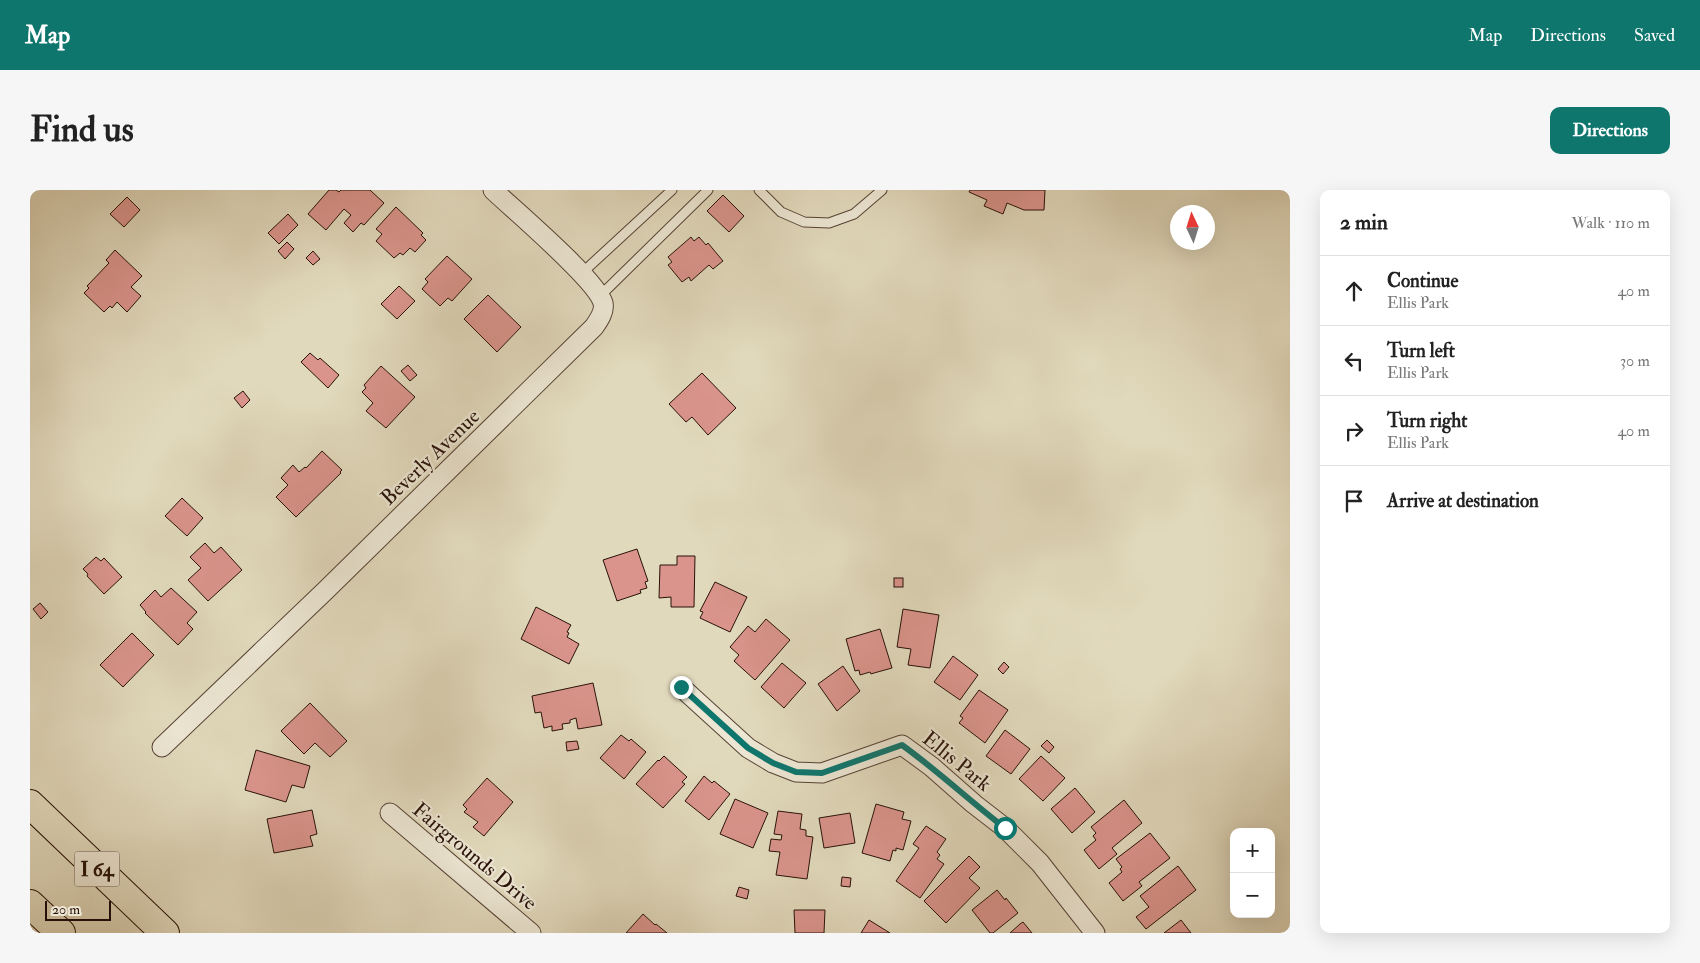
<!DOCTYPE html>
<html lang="en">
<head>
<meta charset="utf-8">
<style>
  body { margin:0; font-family:"IM FELL Double Pica",serif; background:#f6f6f6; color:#222 }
  .controls { position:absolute; right:15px; bottom:15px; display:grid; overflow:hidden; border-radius:10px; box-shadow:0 5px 20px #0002 }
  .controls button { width:45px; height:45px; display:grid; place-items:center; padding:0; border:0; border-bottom:1px solid #e0e0e0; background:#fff; color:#222; font:25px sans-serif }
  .compass { position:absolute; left:1140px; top:15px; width:45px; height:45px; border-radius:50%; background:#fff; box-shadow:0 5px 20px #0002; rotate:356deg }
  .scale { position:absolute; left:15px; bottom:12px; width:66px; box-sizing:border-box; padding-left:5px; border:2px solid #281108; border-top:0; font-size:14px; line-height:18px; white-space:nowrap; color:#281108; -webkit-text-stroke:4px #ece6d3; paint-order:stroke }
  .stop { position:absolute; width:15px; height:15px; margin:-11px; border:4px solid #0f766e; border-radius:50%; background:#fff }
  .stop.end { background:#0f766e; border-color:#fff; box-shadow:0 1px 5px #0008 }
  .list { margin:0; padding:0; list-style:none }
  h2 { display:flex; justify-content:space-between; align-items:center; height:65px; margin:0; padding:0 20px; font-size:21px }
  h2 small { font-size:16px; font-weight:400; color:#767676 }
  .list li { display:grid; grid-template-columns:32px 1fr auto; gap:15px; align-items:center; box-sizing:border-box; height:70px; padding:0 20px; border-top:1px solid #e0e0e0 }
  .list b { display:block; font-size:19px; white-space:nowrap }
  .list p { margin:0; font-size:16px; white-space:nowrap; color:#767676 }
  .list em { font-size:16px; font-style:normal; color:#767676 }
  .icon { flex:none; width:28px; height:28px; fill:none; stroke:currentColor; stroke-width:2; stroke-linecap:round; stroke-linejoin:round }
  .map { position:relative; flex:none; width:1260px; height:743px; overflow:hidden; border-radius:10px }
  header { display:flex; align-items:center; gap:30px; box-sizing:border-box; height:70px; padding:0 25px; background:#0f766e; color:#fff }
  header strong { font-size:24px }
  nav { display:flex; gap:28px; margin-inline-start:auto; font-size:18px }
  .intro { display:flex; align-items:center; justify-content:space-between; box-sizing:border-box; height:120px; padding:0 30px }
  h1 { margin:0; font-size:35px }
  .button { padding:12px 22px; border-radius:10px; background:#0f766e; color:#fff; font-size:18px; font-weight:700 }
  main { display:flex; gap:30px; padding:0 30px }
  aside { flex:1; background:#fff; border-radius:10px; box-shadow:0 5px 20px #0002 }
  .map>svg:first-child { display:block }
  .building { fill:#da948c; stroke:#281108 }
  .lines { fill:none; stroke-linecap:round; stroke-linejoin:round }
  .service-casing { stroke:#564335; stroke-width:11 }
  .minor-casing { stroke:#564335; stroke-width:21 }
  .motorway-casing { stroke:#281108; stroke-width:30 }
  .service { stroke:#ece6d3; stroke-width:9 }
  .minor { stroke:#ece6d3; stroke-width:19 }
  .motorway { stroke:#e1d9bc; stroke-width:28 }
  .route { stroke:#0f766e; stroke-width:6 }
  .labels { text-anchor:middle; stroke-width:4.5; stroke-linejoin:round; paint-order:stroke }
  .shield { fill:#ece6d3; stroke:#635145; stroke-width:1 }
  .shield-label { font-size:20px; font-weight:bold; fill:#281108 }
  .street-label { font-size:21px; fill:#281108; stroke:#ece6d3 }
</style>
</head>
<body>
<header>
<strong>Map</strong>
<nav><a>Map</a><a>Directions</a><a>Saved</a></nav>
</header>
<div class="intro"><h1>Find us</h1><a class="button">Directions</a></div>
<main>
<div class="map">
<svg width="1260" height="743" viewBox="0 0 1260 743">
  <rect width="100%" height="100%" fill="#e1d9bc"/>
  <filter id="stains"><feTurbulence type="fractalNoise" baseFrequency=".004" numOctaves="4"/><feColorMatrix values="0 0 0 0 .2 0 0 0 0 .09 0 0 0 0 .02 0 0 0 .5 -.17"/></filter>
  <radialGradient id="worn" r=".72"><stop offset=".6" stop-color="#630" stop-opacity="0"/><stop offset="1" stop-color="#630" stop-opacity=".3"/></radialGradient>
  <g class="building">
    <polygon points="299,0 306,0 309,2 311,0 340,0 354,13 334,35 331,33 323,42 314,33 321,25 314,19 296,40 278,24"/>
    <polygon points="940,0 1015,0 1014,20 994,20 977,13 973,24 954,16 957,10 939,2"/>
    <polygon points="693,5 714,26 699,42 677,21"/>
    <polygon points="97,7 110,20 94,37 80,24"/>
    <polygon points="366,17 393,43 391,45 396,50 385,62 380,58 373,65 370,63 364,68 346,51 352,44 346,39"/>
    <polygon points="258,24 268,35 249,54 238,43"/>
    <polygon points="661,47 664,51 669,47 676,55 678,53 693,71 683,79 679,75 661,91 659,87 652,92 638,75 642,72 638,67"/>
    <polygon points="257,52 264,59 255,69 248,61"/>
    <polygon points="85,60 112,86 101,97 111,106 97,122 87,112 82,118 80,116 74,122 54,103 59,98 57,96 79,73 76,70"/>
    <polygon points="283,61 290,69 283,75 276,68"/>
    <polygon points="417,66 442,89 422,111 418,108 410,116 392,99 398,92 395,89"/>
    <polygon points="369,96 385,111 367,129 351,114"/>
    <polygon points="458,105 491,137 467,162 434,129"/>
    <polygon points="280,163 288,170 290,168 309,185 298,198 271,172"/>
    <polygon points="378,175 387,185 380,191 371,181"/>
    <polygon points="351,176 385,207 356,238 336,221 343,213 332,202 336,198 334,195"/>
    <polygon points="672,183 706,218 678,245 662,227 656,232 639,214"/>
    <polygon points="213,201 220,210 212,218 204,208"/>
    <polygon points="292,261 312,280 310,282 311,283 266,327 246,307 258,295 251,288 263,275 269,282 275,277 276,278"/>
    <polygon points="152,308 173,328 157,346 135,326"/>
    <polygon points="175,353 184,363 191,357 212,380 178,411 158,390 171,378 160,367"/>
    <polygon points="607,359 618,391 615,392 617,398 610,400 611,403 587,411 573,370"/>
    <polygon points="647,366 665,366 664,417 641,417 641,407 629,408 630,375 647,375"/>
    <polygon points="66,367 71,371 74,368 92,387 74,404 57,386 58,384 53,379"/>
    <rect x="864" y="388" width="9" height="9"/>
    <polygon points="685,392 717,407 700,442 670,428 673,422 670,421"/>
    <polygon points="141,398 167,422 157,433 163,439 148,455 115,423 116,422 110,415 125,400 131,407"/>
    <polygon points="10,413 18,422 11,429 3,419"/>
    <polygon points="506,417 541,435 537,442 539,443 537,447 549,454 539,474 491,449"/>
    <polygon points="873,419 909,425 900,478 878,475 881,459 867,457"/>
    <polygon points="736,429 760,450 725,490 704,471 709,465 700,457 718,436 725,442"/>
    <polygon points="850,439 862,478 844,483 841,484 840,482 830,485 829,480 825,481 816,449"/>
    <polygon points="102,443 124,465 93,497 70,475"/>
    <polygon points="923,466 948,485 930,510 904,492"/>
    <polygon points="974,472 979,477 973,484 968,479"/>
    <polygon points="752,473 776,493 754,518 731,497"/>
    <polygon points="813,476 830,501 807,521 788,494"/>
    <polygon points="563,493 572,535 548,539 546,528 540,530 540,533 532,534 533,539 522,541 522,536 514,538 511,522 505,523 502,506"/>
    <polygon points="949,500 978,520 955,553 929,533 933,528 930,526"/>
    <polygon points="280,513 317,551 300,567 285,553 274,564 251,541"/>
    <polygon points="975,540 1000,559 981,584 956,566"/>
    <polygon points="591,545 599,551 601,549 616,562 594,589 570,568"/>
    <polygon points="1017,550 1024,557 1019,563 1011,556"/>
    <polygon points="547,551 549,559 537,561 536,552"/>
    <polygon points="226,560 280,576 274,598 262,595 256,612 215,600"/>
    <polygon points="634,566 657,587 652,592 655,594 633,618 606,594 628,570 629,571"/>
    <polygon points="1011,566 1035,588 1013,611 989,589"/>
    <polygon points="674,586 682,593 684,591 700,604 679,630 655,611"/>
    <polygon points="457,588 483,612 454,646 443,637 448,632 434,622 437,619 433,615"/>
    <polygon points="1045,598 1065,622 1042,643 1021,619"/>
    <polygon points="705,609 738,623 723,658 690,644"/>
    <polygon points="1094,610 1112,633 1082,658 1087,664 1069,679 1054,660 1066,650 1063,646 1066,643 1061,637"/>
    <polygon points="846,614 874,622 872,629 881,631 873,660 866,658 866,661 863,660 860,671 832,663"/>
    <polygon points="282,620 287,644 280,646 283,656 244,663 237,629"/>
    <polygon points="748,621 772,624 770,639 776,640 776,646 783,647 777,689 746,685 750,662 739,661 741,649 751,650 752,645 744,644"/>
    <polygon points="820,623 825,653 794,658 789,628"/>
    <polygon points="896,636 916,649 907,662 910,665 907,669 914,674 890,708 866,691 889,658 883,654"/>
    <polygon points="1120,643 1140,668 1109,692 1112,696 1093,711 1079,693 1092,682 1090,679 1092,677 1086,669"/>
    <polygon points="939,666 950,677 939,688 950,698 916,733 894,711"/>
    <polygon points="1148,676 1166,700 1116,739 1106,727 1119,717 1110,706"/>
    <polygon points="812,687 821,688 820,697 811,696"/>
    <polygon points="709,697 719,700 717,709 706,706"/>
    <polygon points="967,700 975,710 976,708 988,723 963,743 960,743 942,720"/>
    <polygon points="764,720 795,720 794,743 765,743"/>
    <polygon points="613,724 625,735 626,734 637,743 596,743"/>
    <polygon points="839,730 860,743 831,743"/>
    <polygon points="1151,730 1161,743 1134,743"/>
    <polygon points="993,732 1002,743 980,743 990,734"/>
  </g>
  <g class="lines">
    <g class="service-casing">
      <g id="service">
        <polyline points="729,0 751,22 774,32 799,33 824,24 852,0"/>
        <polyline points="552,83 642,0"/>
        <polyline points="570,106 678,0"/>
      </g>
    </g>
    <g class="minor-casing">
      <g id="minor">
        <polyline points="651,497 718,558 743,573 766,582 792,583 872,555 902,577 944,614 975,638 1010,673 1065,743"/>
        <path d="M132,557L295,401L564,137C569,130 575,121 573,113C567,90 484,20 463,0"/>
        <polyline points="360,623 501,743"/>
      </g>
    </g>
    <g class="motorway-casing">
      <g id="motorway">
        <polyline points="0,614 135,743"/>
        <polyline points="0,714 31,743"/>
      </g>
    </g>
    <use href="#service" class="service"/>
    <use href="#minor" class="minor"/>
    <use href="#motorway" class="motorway"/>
  </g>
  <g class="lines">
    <path class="route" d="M651,497L718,558L743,573L766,582L792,583L872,555C908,581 940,611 975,638"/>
  </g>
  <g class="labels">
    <rect class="shield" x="44.5" y="661.5" width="45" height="35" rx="4"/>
    <g class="shield-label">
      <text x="67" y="686">I 64</text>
    </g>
    <g class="street-label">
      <text transform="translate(400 267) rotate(-44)" y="7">Beverly Avenue</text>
      <text transform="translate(927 571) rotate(39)" y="7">Ellis Park</text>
      <text transform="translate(445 666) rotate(40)" y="7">Fairgrounds Drive</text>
    </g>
  </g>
  <rect width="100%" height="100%" filter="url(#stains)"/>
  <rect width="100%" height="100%" fill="url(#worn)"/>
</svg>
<div class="controls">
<button>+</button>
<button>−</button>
</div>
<svg class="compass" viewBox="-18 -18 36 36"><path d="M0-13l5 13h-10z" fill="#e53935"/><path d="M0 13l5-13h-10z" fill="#767676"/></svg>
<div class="scale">20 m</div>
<div class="stop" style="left:975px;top:638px"></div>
<div class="stop end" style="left:651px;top:497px"></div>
</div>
<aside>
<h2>2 min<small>Walk · 110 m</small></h2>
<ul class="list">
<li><svg class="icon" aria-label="ahead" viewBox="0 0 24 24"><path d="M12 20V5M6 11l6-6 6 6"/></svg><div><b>Continue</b><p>Ellis Park</p></div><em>40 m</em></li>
<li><svg class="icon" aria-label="left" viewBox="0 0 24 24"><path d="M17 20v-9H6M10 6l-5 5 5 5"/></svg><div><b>Turn left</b><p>Ellis Park</p></div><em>30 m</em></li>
<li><svg class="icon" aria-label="right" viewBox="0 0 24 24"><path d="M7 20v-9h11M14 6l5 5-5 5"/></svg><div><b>Turn right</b><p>Ellis Park</p></div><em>40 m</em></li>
<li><svg class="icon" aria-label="arrive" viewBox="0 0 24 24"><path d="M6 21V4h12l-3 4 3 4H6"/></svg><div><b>Arrive at destination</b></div></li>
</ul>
</aside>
</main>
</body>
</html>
